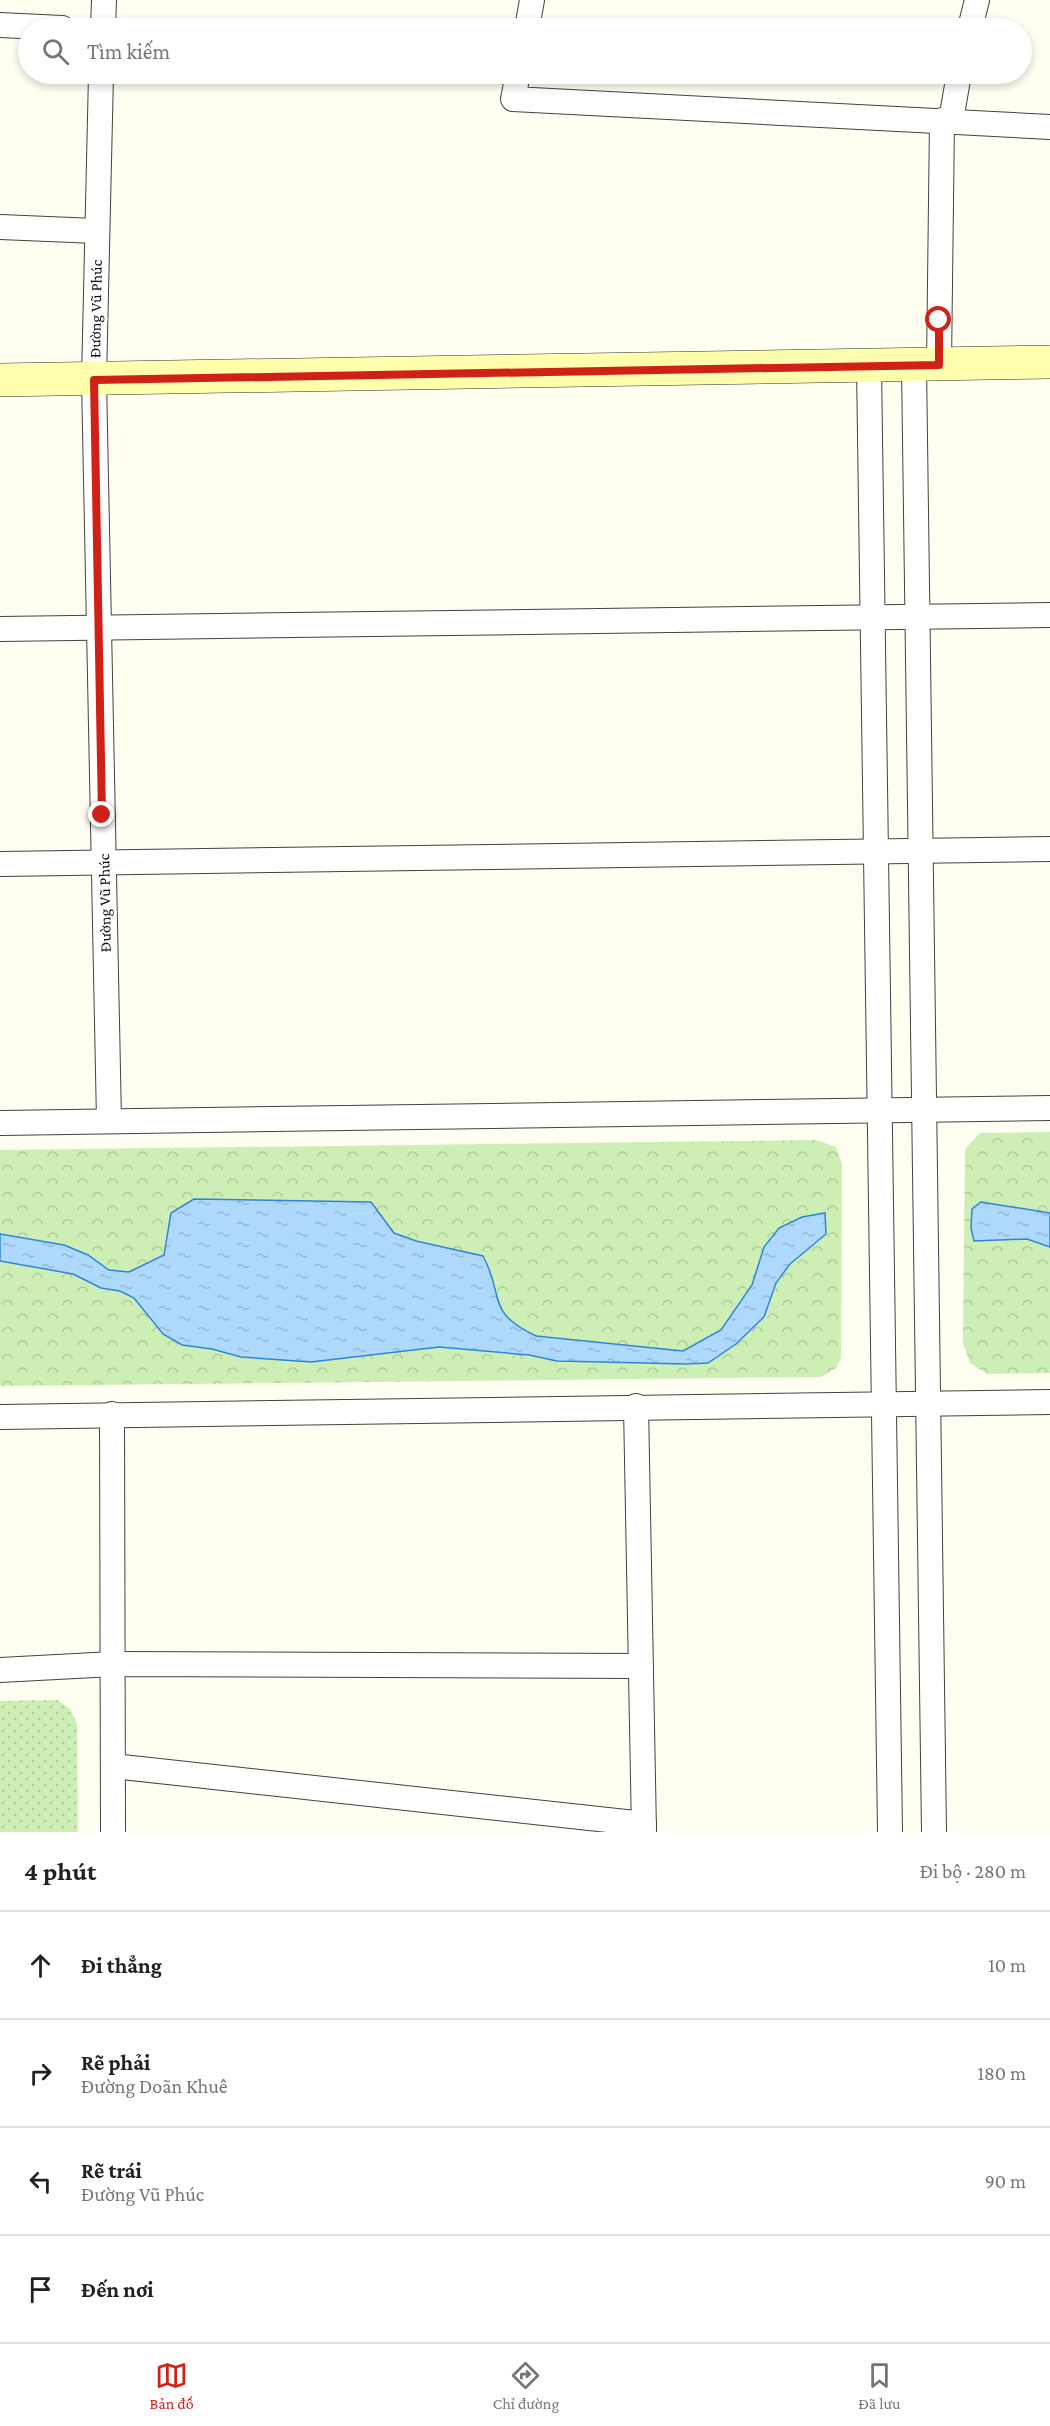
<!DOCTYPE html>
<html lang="vi">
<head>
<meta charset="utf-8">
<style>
  body { margin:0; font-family:"Crimson Pro",serif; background:#f2f2f2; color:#202124 }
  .stop { position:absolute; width:18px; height:18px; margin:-14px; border:4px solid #cf2117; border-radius:50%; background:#fff }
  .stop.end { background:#cf2117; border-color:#fff; box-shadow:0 2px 6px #0008 }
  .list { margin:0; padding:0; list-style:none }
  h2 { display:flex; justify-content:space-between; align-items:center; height:78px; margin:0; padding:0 24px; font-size:26px }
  h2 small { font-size:20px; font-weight:400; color:#757577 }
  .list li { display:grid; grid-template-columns:39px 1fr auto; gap:18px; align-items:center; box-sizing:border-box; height:108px; padding:0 24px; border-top:2px solid #e0e0e0 }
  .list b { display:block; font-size:22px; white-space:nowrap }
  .list p { margin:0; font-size:20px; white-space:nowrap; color:#757577 }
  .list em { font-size:20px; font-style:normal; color:#757577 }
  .icon { flex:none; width:33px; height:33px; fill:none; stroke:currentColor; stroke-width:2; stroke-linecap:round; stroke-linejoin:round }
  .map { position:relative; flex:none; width:1050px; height:1832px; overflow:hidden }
  .search { position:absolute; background:#fff; box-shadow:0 3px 9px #0003; left:18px; right:18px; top:18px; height:66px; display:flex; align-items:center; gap:15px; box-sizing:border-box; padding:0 21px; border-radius:33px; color:#757577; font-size:22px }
  .sheet { height:510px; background:#fff }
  nav { display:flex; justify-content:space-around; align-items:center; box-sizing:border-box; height:84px; border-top:2px solid #e0e0e0; background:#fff; font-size:16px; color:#757577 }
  nav a { display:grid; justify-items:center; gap:3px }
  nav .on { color:#cf2117 }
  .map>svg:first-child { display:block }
  .grass { fill:url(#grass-dots) }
  .park { fill:url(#park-crowns) }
  .water { fill:url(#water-ripples); stroke:#2e85dc; stroke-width:1.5 }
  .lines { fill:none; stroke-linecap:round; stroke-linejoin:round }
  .street-casing { stroke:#424242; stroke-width:26 }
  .secondary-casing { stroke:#313131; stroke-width:34 }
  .street { stroke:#fff; stroke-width:24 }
  .secondary { stroke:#fffeac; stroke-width:33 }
  .route { stroke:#cf2117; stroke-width:8 }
  .labels { text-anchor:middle; stroke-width:6; stroke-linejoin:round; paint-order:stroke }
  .street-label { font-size:16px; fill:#0f0f0f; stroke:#fff }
</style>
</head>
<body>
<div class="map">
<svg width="1050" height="1832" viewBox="0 0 1050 1832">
  <defs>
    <pattern id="grass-dots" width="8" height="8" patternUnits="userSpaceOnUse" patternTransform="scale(1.5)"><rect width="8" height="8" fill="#cdefb5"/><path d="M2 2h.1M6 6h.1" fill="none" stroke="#afcc9a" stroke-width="1.8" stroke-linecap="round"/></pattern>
    <pattern id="park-crowns" width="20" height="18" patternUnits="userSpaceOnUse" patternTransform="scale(1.5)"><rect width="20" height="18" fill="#cdefb5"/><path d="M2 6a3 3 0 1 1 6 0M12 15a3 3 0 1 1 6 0" fill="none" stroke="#afcc9a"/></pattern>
    <pattern id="water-ripples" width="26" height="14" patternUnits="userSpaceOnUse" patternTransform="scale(1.5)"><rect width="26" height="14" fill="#afd8fd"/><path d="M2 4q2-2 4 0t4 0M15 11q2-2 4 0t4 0" fill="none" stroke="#95b8d8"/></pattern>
  </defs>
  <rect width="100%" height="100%" fill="#fffef1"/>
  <polygon class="grass" points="57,1700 70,1709 77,1724 78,1832 0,1832 0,1701"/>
  <g class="park">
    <polygon points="1050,1132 1050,1373 987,1374 970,1363 963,1343 965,1149 980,1133"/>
    <polygon points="816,1140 836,1147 842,1164 841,1358 836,1368 821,1377 0,1386 0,1150"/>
  </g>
  <g class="water">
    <path d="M194,1199L371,1202L394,1233L416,1241L483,1256C505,1297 485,1312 536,1336L683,1351L721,1330L752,1285L764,1247L779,1228L802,1217L825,1213L826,1234L790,1264L776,1283L764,1317L736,1344L708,1363L686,1364L557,1361L529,1355L439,1347L311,1362L241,1357L212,1349L182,1345L163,1334L134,1298L120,1291L101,1288L73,1274L0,1261V1234L64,1245L88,1255L109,1270L129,1272L164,1255L171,1213Z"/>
    <polygon points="981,1202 1050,1213 1050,1247 1027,1239 974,1241 971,1228 972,1209"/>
  </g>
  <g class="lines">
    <g class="street-casing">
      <g id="street">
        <polyline points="0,25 62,28"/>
        <polyline points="103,28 104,0"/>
        <polyline points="527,28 532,0"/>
        <polyline points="970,28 977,0"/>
        <polyline points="101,74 94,380 109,1121"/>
        <polyline points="518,74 513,99 1050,127"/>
        <polyline points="951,120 959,74"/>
        <polyline points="0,227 96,231"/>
        <polyline points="914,365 934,1832"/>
        <polyline points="939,365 942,120"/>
        <polyline points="869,366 890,1832"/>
        <polyline points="0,629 1050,615"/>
        <polyline points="0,864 1050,849"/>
        <polyline points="0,1123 1050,1108"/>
        <polyline points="636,1406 644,1832"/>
        <polyline points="112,1414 113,1832"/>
        <polyline points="0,1417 1050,1402"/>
        <polyline points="0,1670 113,1664 641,1666"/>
        <polyline points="113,1766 644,1824"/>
      </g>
    </g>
    <g class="secondary-casing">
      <polyline id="secondary" points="0,380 1050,362"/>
    </g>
    <use href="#street" class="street"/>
    <use href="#secondary" class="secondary"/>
  </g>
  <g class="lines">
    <polyline class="route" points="102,815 94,380 939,365 939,320"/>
  </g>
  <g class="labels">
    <g class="street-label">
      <text transform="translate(95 309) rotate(-89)" y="6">Đường Vũ Phúc</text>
      <text transform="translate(104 903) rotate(-91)" y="6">Đường Vũ Phúc</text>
    </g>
  </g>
</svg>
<div class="stop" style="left:939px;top:320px"></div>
<div class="stop end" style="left:102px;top:815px"></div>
<div class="search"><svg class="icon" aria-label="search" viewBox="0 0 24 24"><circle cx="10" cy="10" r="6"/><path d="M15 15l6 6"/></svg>Tìm kiếm</div>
</div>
<section class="sheet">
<h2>4 phút<small>Đi bộ · 280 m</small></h2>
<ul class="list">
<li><svg class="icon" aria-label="ahead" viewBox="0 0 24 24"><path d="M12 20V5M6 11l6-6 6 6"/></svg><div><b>Đi thẳng</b></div><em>10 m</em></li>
<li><svg class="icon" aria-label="right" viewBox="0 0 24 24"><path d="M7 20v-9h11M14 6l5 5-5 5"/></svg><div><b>Rẽ phải</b><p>Đường Doãn Khuê</p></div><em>180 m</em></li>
<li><svg class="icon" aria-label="left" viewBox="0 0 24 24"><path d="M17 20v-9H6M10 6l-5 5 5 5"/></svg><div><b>Rẽ trái</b><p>Đường Vũ Phúc</p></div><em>90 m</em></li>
<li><svg class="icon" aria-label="arrive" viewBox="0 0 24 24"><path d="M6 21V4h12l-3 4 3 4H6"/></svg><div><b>Đến nơi</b></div></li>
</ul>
</section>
<nav>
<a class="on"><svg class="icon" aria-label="map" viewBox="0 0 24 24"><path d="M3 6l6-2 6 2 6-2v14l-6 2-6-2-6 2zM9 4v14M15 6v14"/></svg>Bản đồ</a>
<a><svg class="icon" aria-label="directions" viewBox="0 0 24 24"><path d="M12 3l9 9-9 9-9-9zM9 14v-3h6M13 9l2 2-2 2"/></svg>Chỉ đường</a>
<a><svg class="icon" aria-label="saved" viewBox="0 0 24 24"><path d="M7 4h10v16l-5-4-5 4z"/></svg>Đã lưu</a>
</nav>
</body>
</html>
